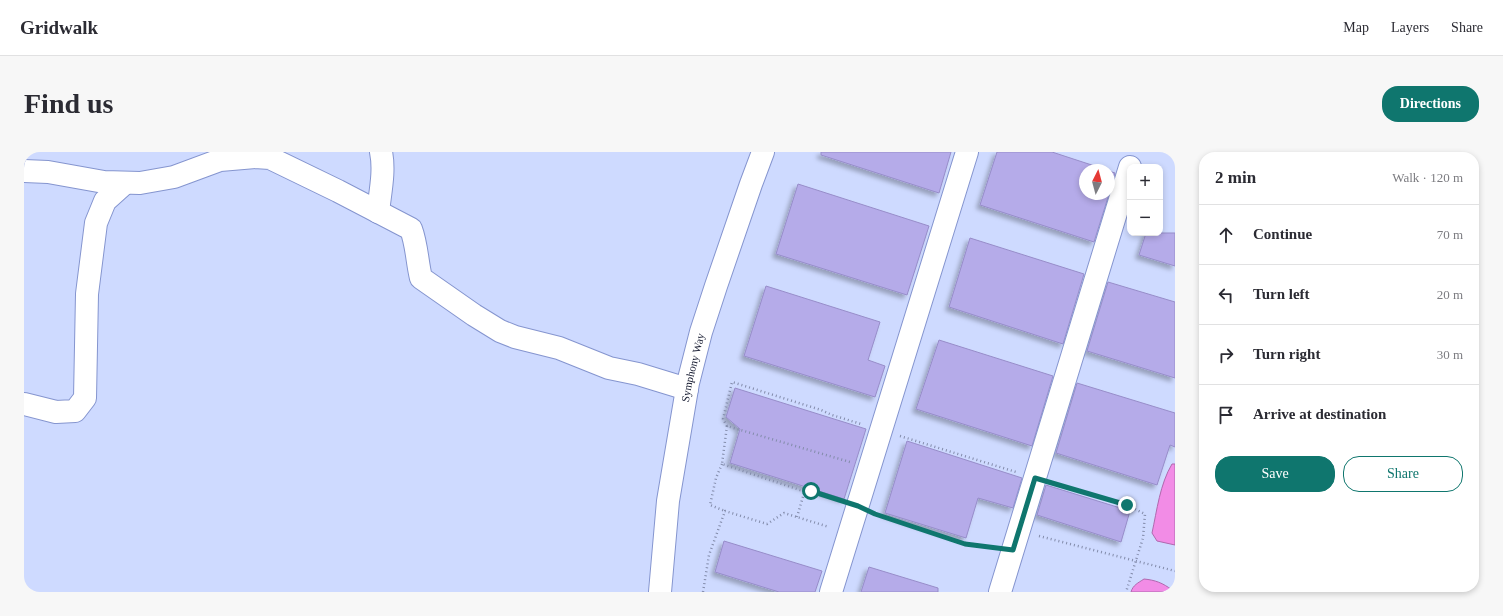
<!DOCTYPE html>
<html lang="en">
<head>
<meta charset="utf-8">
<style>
  body { margin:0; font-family:Georgia,serif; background:#f7f7f7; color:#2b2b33 }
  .controls { position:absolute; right:12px; top:12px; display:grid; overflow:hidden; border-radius:8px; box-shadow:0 2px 6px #0003 }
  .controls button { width:36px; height:36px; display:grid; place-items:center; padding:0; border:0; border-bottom:1px solid #e1e1e2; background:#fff; color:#2b2b33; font:20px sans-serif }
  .compass { position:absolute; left:1055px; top:12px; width:36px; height:36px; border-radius:50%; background:#fff; box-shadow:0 2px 6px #0003; rotate:6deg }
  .stop { position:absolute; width:12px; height:12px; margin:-9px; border:3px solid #0f766e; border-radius:50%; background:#fff }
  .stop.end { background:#0f766e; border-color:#fff; box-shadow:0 1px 4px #0008 }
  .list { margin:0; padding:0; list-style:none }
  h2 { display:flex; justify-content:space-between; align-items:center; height:52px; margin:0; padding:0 16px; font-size:17px }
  h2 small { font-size:13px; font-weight:400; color:#7c7c81 }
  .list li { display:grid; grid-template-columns:26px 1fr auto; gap:12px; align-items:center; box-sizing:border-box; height:60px; padding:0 16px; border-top:1px solid #e1e1e2 }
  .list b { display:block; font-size:15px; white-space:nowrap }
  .list em { font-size:13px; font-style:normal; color:#7c7c81 }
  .actions { display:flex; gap:8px; padding:12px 16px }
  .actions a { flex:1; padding:9px 0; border:1px solid #0f766e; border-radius:16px; text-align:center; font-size:14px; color:#0f766e }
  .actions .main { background:#0f766e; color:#fff }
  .icon { flex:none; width:22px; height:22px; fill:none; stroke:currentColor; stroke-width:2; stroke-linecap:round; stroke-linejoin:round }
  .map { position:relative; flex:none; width:1151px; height:440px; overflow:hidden; border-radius:16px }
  header { display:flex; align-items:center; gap:24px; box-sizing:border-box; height:56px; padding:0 20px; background:#fff; border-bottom:1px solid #e1e1e2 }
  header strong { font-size:19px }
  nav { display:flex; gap:22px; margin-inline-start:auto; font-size:14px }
  .intro { display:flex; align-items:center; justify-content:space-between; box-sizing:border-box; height:96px; padding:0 24px }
  h1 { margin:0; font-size:28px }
  .button { padding:10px 18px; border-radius:16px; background:#0f766e; color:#fff; font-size:14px; font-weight:700 }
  main { display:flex; gap:24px; padding:0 24px }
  aside { flex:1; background:#fff; border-radius:16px; box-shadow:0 2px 6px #0003 }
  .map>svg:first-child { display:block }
  .water { fill:#f28ce6; stroke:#af69ae }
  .building { fill:#b5abe9; stroke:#978dc9; filter:url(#shadow) }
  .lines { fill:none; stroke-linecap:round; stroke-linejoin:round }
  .street-casing { stroke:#8595cf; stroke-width:24 }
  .secondary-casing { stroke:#8595cf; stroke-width:24 }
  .path { stroke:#838cab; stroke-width:2.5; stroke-dasharray:1 3; stroke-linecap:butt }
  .street { stroke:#fff; stroke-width:22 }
  .secondary { stroke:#fff; stroke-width:22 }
  .route { stroke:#0f766e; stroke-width:5 }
  .labels { text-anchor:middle; stroke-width:3.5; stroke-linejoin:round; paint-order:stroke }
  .street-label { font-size:11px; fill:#12172d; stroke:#fcfcfc }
</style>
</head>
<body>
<header>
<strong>Gridwalk</strong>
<nav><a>Map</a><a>Layers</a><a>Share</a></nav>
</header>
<div class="intro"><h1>Find us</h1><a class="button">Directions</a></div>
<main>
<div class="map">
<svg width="1151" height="440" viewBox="0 0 1151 440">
  <defs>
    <filter id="shadow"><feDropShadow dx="-3.5" dy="3.5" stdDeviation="2" flood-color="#0004"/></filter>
  </defs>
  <rect width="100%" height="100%" fill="#cedaff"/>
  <g class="water">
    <path d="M1148,312H1151V393L1133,389L1128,381C1133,358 1136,332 1148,312Z"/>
    <path d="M1120,427C1131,428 1139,431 1148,438V440H1107C1109,433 1114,431 1120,427Z"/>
  </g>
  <g class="building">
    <polygon points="797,0 927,0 915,41 797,3"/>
    <polygon points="973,0 1028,0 1083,18 1061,18 1061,42 1085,42 1070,90 956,53"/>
    <polygon points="1085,19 1091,21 1085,41"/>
    <polygon points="774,32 905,74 883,143 752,102"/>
    <polygon points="1122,81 1151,81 1151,114 1115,103"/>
    <polygon points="946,86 1060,122 1039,192 925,155"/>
    <polygon points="1084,130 1151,150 1151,226 1063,199"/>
    <polygon points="742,134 856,170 844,208 861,214 851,245 720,204"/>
    <polygon points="915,188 1029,224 1008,294 892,257"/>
    <polygon points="1053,231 1151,261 1151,295 1146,293 1133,333 1032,301"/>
    <polygon points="711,236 842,277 820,347 706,311 716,277 702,265"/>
    <polygon points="883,289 998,326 989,356 954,346 942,386 861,361"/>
    <polygon points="1022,333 1106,359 1097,390 1013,363"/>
    <polygon points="700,389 798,419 791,440 755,440 691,420"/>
    <polygon points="845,415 914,436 914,440 837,440"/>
  </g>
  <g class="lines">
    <g class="street-casing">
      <g id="street">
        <path d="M0,19L24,20L80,30L116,31L150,25L196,8L231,5L246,6L314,39L387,77C393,93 393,110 397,126L450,163L476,179L491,185L535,196L585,216L614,222L663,237"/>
        <path d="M354,60C356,41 361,19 357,0"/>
        <polyline points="0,252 32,260 51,259 61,246 63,142 72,71 81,49 101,31"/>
        <polyline points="807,440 943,0"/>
        <polyline points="976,440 1106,15"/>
      </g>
    </g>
    <g class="secondary-casing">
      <g id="secondary">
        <path id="s1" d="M636,440L644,349L664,231L677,180L692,134L727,32L739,0"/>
      </g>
    </g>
    <g class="path">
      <polyline points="703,274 699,267 708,230 797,258 808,263 837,272"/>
      <polyline points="876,284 992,320"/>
      <polyline points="698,312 692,326 686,353 701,359"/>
      <polyline points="1031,332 1103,353 1121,362 1119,386 1102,440"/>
      <polyline points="815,348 787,339 776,338 698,312 703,274 826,310"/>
      <polyline points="853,363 941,391 969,395"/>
      <polyline points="773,365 781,338"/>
      <polyline points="1015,384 1151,419"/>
      <polyline points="679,440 685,403 701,359 743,372 760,361 805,375"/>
    </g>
    <use href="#street" class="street"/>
    <use href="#secondary" class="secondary"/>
  </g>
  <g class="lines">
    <polyline class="route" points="787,339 834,354 851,362 941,392 989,398 1011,326 1103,353"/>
  </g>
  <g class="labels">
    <g class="street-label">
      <text dy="4" stroke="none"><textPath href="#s1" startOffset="227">Symphony Way</textPath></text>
    </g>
  </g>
</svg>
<div class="controls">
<button>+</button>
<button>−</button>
</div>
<svg class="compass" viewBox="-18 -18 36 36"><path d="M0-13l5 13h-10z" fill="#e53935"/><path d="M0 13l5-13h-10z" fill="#7c7c81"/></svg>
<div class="stop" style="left:787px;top:339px"></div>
<div class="stop end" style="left:1103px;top:353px"></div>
</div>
<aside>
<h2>2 min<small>Walk · 120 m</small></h2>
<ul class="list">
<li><svg class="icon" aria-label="ahead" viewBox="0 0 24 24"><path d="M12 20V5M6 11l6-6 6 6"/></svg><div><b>Continue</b></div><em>70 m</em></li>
<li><svg class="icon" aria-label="left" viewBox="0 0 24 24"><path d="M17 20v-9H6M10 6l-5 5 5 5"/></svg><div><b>Turn left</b></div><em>20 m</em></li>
<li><svg class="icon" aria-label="right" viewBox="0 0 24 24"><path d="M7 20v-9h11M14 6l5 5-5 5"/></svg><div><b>Turn right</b></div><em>30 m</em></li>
<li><svg class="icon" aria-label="arrive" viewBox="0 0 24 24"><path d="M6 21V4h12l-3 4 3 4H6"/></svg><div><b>Arrive at destination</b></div></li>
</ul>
<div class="actions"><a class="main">Save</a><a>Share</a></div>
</aside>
</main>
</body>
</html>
